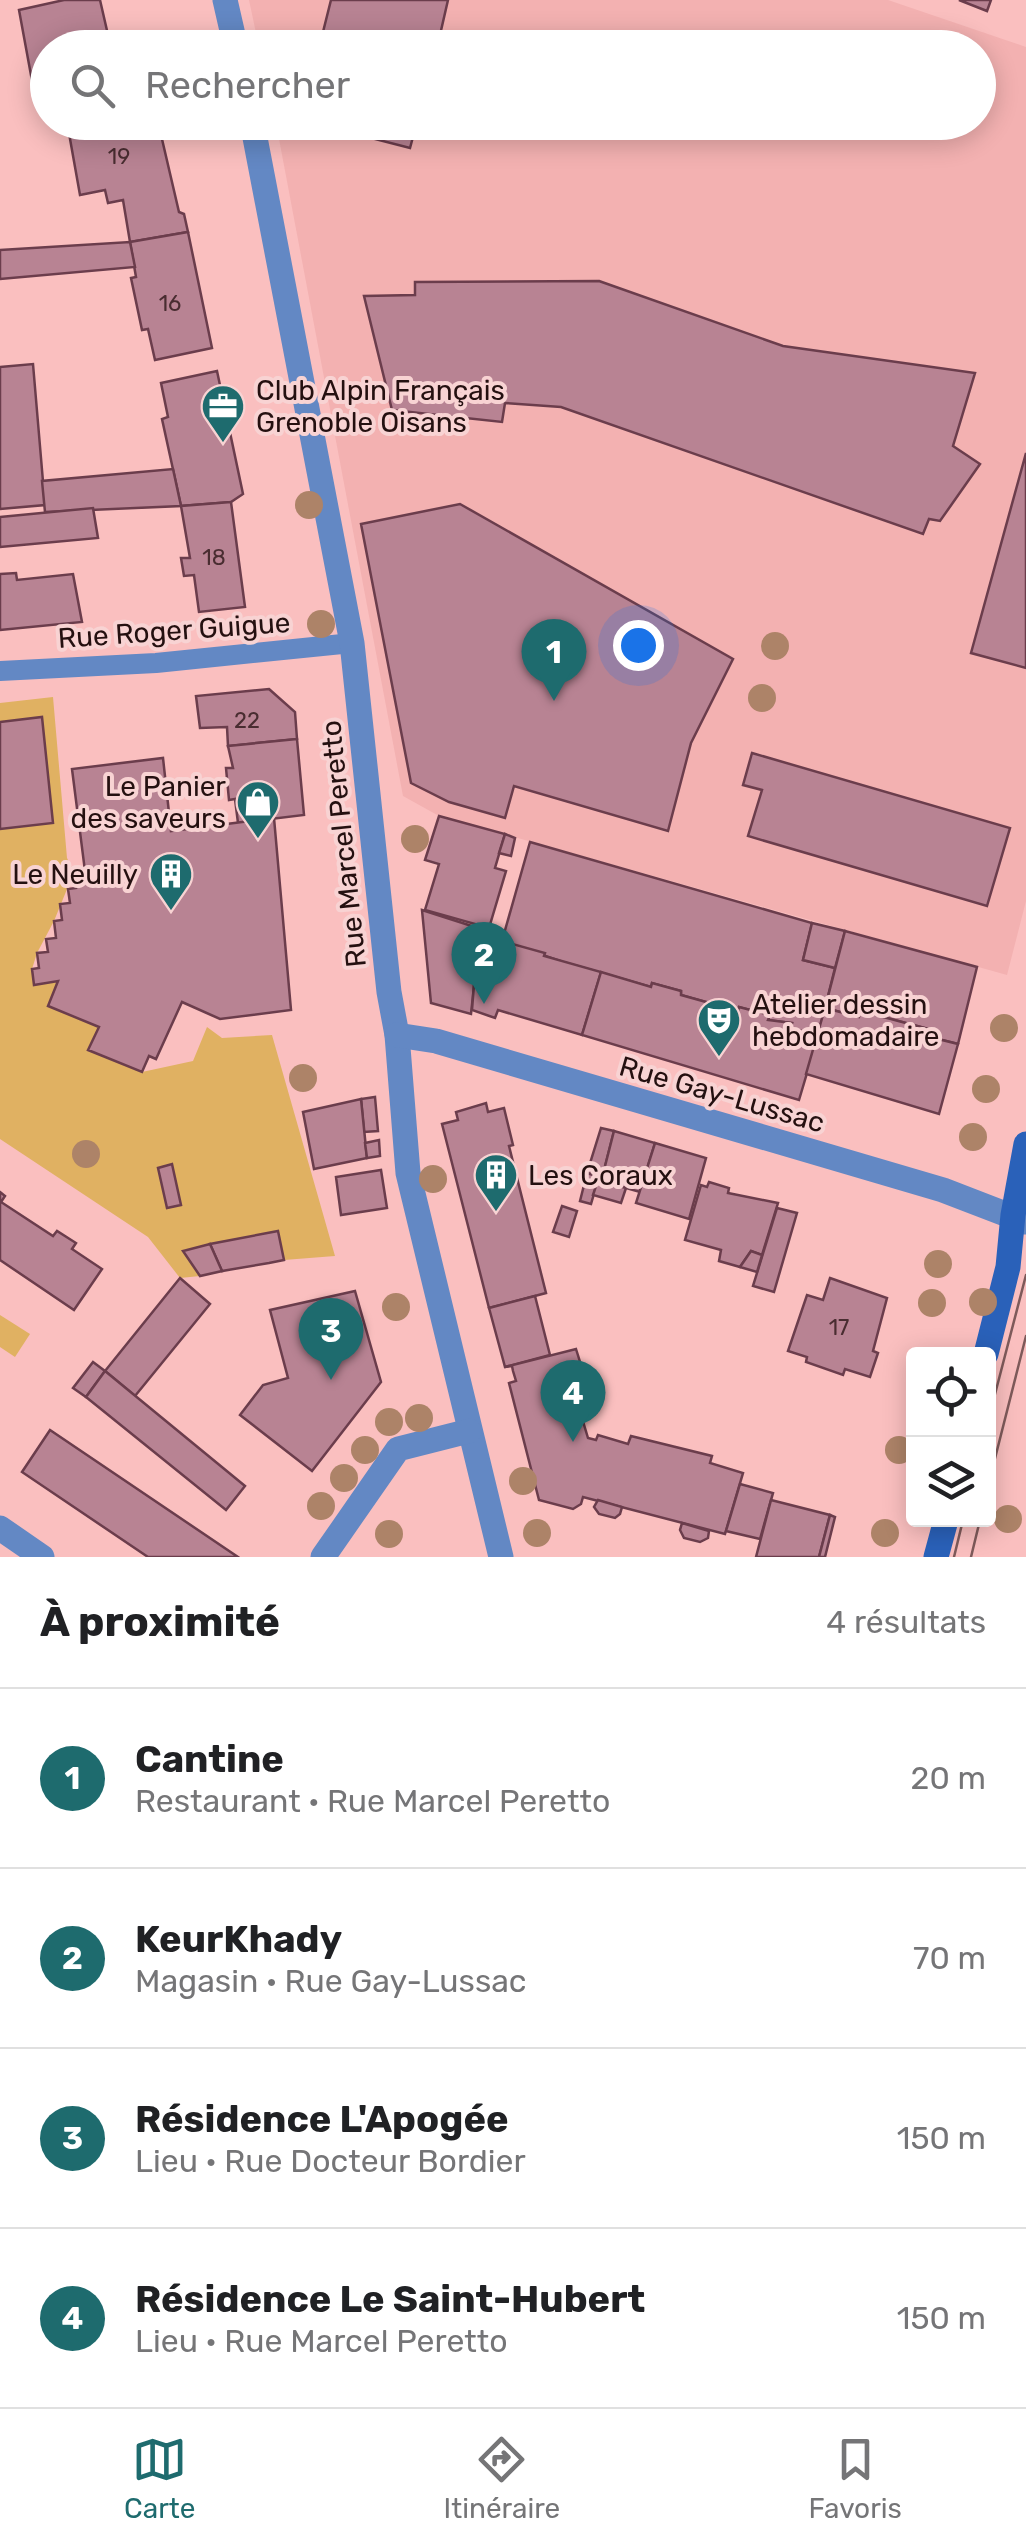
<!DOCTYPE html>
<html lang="fr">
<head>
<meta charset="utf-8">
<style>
  body { margin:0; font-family:Rubik,sans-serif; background:#f2f2f2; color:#202124 }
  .controls { position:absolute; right:30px; bottom:30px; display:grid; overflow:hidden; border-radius:10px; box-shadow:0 5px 25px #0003 }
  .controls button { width:90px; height:90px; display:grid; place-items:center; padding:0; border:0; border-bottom:2px solid #e0e0e0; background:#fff; color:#202124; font:50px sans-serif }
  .you { position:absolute; left:638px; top:645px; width:35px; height:35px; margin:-25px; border:8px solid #fff; border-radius:50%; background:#1a73e8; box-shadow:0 0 0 15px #1a73e833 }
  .badge { display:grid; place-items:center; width:65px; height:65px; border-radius:50%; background:#1e6b6e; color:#fff; font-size:32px; font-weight:700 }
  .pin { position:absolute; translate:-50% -82px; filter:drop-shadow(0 2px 5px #0008) }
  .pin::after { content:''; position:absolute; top:52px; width:35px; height:30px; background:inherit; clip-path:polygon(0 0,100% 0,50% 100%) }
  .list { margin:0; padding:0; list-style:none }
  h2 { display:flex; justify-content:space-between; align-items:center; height:130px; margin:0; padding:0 40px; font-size:42px }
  h2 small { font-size:32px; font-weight:400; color:#757577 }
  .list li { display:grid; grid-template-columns:65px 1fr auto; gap:30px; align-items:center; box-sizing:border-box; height:180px; padding:0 40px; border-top:2px solid #e0e0e0 }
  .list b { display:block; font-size:38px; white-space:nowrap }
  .list p { margin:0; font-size:32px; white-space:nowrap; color:#757577 }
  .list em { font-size:32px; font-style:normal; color:#757577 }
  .icon { flex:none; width:55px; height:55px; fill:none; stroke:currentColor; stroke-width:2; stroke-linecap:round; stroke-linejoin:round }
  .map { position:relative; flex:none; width:1026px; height:1557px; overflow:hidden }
  .search { position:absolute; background:#fff; box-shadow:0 5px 25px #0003; left:30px; right:30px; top:30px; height:110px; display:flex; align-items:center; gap:25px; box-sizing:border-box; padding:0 35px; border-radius:55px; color:#757577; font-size:38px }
  .sheet { height:850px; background:#fff }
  nav { display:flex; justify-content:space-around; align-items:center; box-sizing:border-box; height:140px; border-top:2px solid #e0e0e0; background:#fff; font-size:28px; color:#757577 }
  nav a { display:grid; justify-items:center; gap:5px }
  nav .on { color:#1e6b6e }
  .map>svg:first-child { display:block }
  .built { fill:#f3b1b1 }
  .green { fill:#e0b162 }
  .building { fill:#b88393; stroke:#6b3d4c; stroke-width:2.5 }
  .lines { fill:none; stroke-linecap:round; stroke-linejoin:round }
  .lane { stroke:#6388c4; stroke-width:20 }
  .street { stroke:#6388c4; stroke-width:25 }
  .secondary { stroke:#2a61b9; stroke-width:25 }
  .tram { stroke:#7e5a5a; stroke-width:2.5 }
  .tree { fill:#ad8368 }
  .labels { text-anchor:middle; stroke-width:8; stroke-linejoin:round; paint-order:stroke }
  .number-label { font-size:22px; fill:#492d31 }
  .poi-label { font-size:28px; fill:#241010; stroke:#f8d3d3; text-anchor:start }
  .street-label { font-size:28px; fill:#241010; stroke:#f8d3d3 }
</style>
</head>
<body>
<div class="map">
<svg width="1026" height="1557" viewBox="0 0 1026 1557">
  <rect width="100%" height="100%" fill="#fabfbf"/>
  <polygon class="built" points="249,0 888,0 1026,47 1026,901 1007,975 439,816 403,796 276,123 978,122 978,48 259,47"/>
  <g class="green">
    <polygon points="53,697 67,858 74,872 54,921 37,953 32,969 34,984 58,981 49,1006 99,1027 89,1050 142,1072 193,1061 207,1027 222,1038 272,1035 335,1256 284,1260 277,1231 184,1250 200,1276 180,1278 148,1237 0,1139 0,703"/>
    <polygon points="0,1315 30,1334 15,1357 0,1347"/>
  </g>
  <g class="building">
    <polygon points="64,0 100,0 111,48 48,48 48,83 33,86 19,10"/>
    <polygon points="331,0 448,0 437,48 319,48"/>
    <polygon points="959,0 991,0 987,11"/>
    <polygon points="67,122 158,122 179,212 184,214 188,232 130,242 123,200 108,203 105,190 80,195"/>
    <polygon points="309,122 417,122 410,148"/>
    <polygon points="188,232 212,348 155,360 148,329 142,330 131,278 136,277 130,242"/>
    <polygon points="130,242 135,267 0,279 0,250"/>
    <polygon points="599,281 783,346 975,373 953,446 980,464 940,521 929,519 923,534 561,407 505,403 502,422 392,410 364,296 415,295 415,282"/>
    <polygon points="33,364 45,505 0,509 0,367"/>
    <polygon points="217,371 243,494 231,502 181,506 162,419 168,417 161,383"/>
    <polygon points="1026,453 1026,668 971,653"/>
    <polygon points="173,469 181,506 45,512 42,481"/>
    <polygon points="231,502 245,607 199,612 194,575 184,576 181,558 190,558 181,506"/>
    <polygon points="460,504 733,659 691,743 668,831 514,786 505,818 449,802 411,783 361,524"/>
    <polygon points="93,508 98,538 0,547 0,517"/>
    <polygon points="16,573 17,580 73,574 82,622 0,630 0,574"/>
    <polygon points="269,689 295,712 297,739 228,746 227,727 200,728 196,696"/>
    <polygon points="42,717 53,823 0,829 0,722"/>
    <polygon points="297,739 304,815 238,823 235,799 229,800 226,768 233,768 228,746"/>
    <polygon points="752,753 1010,828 987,906 748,836 762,790 743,785"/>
    <polygon points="163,758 171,831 274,818 291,1010 220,1019 182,1002 156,1059 149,1056 142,1072 88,1050 99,1027 48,1006 58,981 34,985 32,969 39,968 37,953 48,952 46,939 56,938 54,921 62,920 60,904 70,903 68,889 76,888 74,872 85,871 72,769"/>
    <polygon points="439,816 505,834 495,868 506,871 489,928 425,910 439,864 425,860"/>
    <polygon points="505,834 515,838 511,856 499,853"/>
    <polygon points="530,842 812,923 803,960 835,968 818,1036 791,1028 792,1023 768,1020 770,1015 739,1007 738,1011 681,995 681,991 652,983 651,987 563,962 502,941"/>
    <polygon points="422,910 478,928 477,941 460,945 466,979 475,977 471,1014 431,1003"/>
    <polygon points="812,923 845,931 835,968 803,960"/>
    <polygon points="845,931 977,967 958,1044 926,1036 928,1029 861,1011 859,1017 825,1008"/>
    <polygon points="478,934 502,941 491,977 475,972"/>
    <polygon points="477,941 476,964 469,965 469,943"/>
    <polygon points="502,941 545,953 544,956 601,972 582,1035 498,1010 495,1018 472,1010 475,972 491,977"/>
    <polygon points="601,972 651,987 652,983 681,991 681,995 738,1011 739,1007 770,1015 768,1020 792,1023 791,1028 818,1036 799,1100 582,1035"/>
    <polygon points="825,1008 859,1017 861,1011 928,1029 926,1036 958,1044 939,1114 806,1074"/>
    <polygon points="375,1097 378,1131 364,1132 361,1099"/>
    <polygon points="361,1099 367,1158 314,1169 303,1112"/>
    <polygon points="486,1103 488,1112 504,1108 513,1145 509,1146 546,1293 489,1308 442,1124 458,1120 456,1112"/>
    <polygon points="601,1128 614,1131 602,1178 587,1173"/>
    <polygon points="614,1131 655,1143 640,1192 598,1180 591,1204 580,1201 587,1173 602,1178"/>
    <polygon points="379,1140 380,1156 367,1158 365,1143"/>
    <polygon points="655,1143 706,1158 689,1219 636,1203"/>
    <polygon points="172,1164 181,1205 167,1208 158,1168"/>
    <polygon points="381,1170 387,1208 341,1215 336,1177"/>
    <polygon points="598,1180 626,1188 621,1203 593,1195"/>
    <polygon points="709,1182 729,1188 728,1193 778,1203 762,1255 751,1251 740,1267 719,1261 721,1250 685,1240 701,1185 707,1187"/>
    <polygon points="0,1192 5,1196 1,1202 53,1236 57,1231 76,1243 72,1249 102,1269 74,1310 0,1260"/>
    <polygon points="562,1206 577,1211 569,1237 553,1232"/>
    <polygon points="777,1208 797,1213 774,1292 753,1286"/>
    <polygon points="278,1231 284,1260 269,1263 222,1271 210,1244"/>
    <polygon points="210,1244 222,1271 200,1276 183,1251"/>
    <polygon points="751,1251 762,1255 757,1272 740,1267"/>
    <polygon points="180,1278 210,1304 135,1396 105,1371"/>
    <polygon points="830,1278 887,1298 873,1351 878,1353 870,1377 845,1369 843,1375 806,1362 807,1357 788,1351 807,1295 823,1300"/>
    <polygon points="355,1291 381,1382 312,1471 240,1415 263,1385 288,1378 270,1310"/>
    <polygon points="535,1296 550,1355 505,1367 489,1308"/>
    <polygon points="576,1349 596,1413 582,1418 588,1438 596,1440 598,1435 628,1444 631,1436 712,1456 710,1463 743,1473 725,1534 583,1497 581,1504 573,1509 539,1500 509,1383 516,1381 513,1371 512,1366 505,1367"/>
    <polygon points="93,1362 105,1371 86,1397 73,1388"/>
    <polygon points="105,1371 245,1486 226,1510 86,1397"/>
    <polygon points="50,1430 238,1557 148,1557 22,1472"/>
    <polygon points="740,1484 773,1493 760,1539 726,1531"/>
    <polygon points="598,1500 622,1507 620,1514 615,1518 599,1514 594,1507"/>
    <polygon points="771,1500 830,1515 819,1557 756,1557"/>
    <polygon points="830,1515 835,1517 825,1557 819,1557"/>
    <polygon points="682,1523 709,1531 708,1538 700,1542 684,1538 680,1530"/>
  </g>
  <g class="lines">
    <polyline class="lane" points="0,671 156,663 352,643"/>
    <g class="street">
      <polyline points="225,0 236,48"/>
      <polyline points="252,122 352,643 389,992 397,1035 408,1173 501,1557"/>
      <polyline points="397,1035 436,1041 943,1190 1026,1222"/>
      <polyline points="0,1528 42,1557"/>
      <polyline points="323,1557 398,1449 469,1431"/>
    </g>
    <g class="secondary">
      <polyline points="986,1354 1008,1267 1013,1215 1026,1144"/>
      <polyline points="936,1557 946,1520"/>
    </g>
    <g class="tram">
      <polyline points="988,1421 1026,1275"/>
      <polyline points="988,1486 1026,1336"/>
      <polyline points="954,1557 963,1520"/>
      <polyline points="971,1557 980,1520"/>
    </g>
  </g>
  <g class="tree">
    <circle cx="309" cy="505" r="14"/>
    <circle cx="321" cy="624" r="14"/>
    <circle cx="775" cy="646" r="14"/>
    <circle cx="762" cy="698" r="14"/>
    <circle cx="415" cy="839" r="14"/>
    <circle cx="1004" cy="1028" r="14"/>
    <circle cx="303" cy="1078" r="14"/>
    <circle cx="986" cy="1089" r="14"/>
    <circle cx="973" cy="1137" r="14"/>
    <circle cx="86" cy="1154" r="14"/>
    <circle cx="433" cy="1179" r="14"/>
    <circle cx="938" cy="1264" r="14"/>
    <circle cx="983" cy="1302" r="14"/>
    <circle cx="932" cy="1303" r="14"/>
    <circle cx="396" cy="1307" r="14"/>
    <circle cx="419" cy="1418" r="14"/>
    <circle cx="389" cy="1422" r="14"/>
    <circle cx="365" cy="1450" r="14"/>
    <circle cx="899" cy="1450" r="14"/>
    <circle cx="344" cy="1478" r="14"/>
    <circle cx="523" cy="1481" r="14"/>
    <circle cx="321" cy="1506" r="14"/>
    <circle cx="1008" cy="1519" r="14"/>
    <circle cx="537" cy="1533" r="14"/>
    <circle cx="885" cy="1533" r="14"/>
    <circle cx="389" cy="1534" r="14"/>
  </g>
  <defs>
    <g id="office-pin" transform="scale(2.25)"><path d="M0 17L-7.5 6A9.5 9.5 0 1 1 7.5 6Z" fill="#1e6b6e" stroke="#f8d3d3"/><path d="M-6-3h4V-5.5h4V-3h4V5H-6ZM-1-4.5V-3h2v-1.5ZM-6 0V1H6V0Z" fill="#fff"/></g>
    <g id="shop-pin" transform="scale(2.25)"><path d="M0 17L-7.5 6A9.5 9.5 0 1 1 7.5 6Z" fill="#1e6b6e" stroke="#f8d3d3"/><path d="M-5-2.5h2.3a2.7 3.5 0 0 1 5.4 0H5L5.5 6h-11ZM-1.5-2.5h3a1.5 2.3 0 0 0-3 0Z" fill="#fff"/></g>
    <g id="building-pin" transform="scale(2.25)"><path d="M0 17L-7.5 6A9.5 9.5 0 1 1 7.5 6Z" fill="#1e6b6e" stroke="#f8d3d3"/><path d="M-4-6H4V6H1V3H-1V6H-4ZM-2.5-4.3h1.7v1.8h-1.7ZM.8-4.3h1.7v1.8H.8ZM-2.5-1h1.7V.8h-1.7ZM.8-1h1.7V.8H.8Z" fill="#fff"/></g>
    <g id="theatre-pin" transform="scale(2.25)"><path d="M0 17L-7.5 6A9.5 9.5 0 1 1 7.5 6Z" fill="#1e6b6e" stroke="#f8d3d3"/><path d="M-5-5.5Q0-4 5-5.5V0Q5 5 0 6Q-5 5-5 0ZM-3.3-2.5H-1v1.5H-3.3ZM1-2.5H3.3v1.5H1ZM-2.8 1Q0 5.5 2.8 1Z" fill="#fff"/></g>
  </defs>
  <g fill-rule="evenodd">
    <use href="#office-pin" x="223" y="406"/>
    <use href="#shop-pin" x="258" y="802"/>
    <use href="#building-pin" x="171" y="874"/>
    <use href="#theatre-pin" x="719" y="1020"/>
    <use href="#building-pin" x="496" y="1175"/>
  </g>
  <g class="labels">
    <g class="number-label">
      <text x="119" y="164">19</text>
      <text x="170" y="311">16</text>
      <text x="214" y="565">18</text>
      <text x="247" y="728">22</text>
      <text x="839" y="1335">17</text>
    </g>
    <g class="poi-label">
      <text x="256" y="400">Club Alpin Français<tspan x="256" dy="32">Grenoble Oisans</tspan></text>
      <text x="226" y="796" text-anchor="end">Le Panier<tspan x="226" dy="32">des saveurs</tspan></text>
      <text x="138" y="884" text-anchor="end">Le Neuilly</text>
      <text x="752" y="1014">Atelier dessin<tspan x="752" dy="32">hebdomadaire</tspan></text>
      <text x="528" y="1185">Les Coraux</text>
    </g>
    <g class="street-label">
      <text transform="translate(174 630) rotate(-4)" y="10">Rue Roger Guigue</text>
      <text transform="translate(343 844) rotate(-96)" y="10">Rue Marcel Peretto</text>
      <text transform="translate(722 1094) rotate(16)" y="10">Rue Gay-Lussac</text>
    </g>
  </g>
</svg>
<div class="controls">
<button><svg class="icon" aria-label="locate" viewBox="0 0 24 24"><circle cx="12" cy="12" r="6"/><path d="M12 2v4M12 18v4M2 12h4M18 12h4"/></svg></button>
<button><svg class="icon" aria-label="layers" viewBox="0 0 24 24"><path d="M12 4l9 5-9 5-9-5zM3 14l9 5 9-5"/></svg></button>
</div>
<div class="you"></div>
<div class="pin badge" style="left:554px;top:701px">1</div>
<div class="pin badge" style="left:484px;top:1004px">2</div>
<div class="pin badge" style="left:331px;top:1380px">3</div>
<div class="pin badge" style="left:573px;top:1442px">4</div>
<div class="search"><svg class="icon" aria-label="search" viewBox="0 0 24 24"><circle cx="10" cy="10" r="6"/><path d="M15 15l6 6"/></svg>Rechercher</div>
</div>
<section class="sheet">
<h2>À proximité<small>4 résultats</small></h2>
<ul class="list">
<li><span class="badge">1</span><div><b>Cantine</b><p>Restaurant · Rue Marcel Peretto</p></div><em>20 m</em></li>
<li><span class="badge">2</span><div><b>KeurKhady</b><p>Magasin · Rue Gay-Lussac</p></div><em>70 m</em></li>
<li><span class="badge">3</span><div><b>Résidence L'Apogée</b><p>Lieu · Rue Docteur Bordier</p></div><em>150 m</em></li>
<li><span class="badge">4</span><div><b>Résidence Le Saint-Hubert</b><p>Lieu · Rue Marcel Peretto</p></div><em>150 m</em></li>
</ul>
</section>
<nav>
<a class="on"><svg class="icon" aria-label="map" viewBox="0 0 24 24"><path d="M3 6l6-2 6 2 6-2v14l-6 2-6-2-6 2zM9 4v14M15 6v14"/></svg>Carte</a>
<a><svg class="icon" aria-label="directions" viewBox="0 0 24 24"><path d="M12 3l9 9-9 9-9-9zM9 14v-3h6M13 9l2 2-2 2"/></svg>Itinéraire</a>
<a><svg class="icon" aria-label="saved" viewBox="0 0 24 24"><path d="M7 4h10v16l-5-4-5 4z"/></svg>Favoris</a>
</nav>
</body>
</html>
